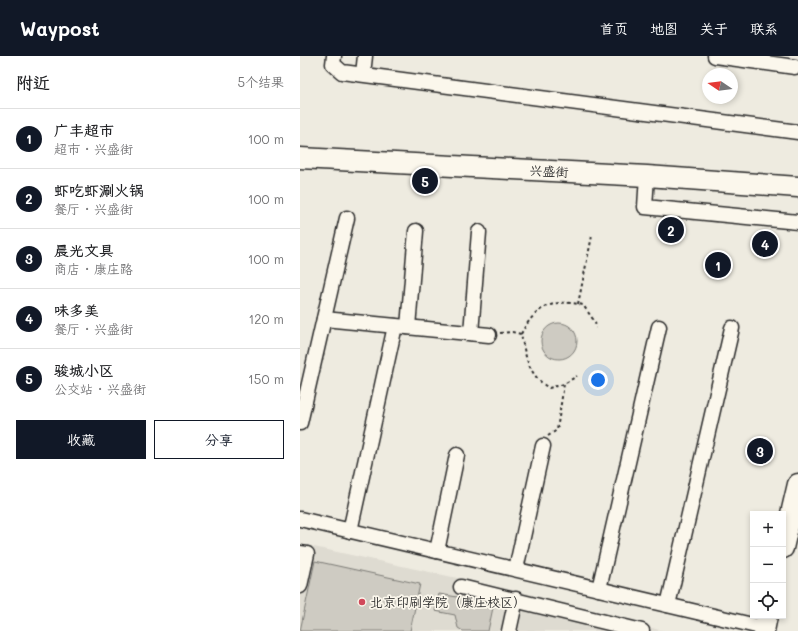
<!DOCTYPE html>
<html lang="zh">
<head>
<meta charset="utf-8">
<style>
  body { margin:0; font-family:Mali,"LXGW WenKai TC",sans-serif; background:#f2f2f2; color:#202124 }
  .controls { position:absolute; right:12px; bottom:12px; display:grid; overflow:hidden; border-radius:0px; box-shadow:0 2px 6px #0003 }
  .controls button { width:36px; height:36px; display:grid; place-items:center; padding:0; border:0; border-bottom:1px solid #e0e0e0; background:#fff; color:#202124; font:20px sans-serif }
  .compass { position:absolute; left:402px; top:12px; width:36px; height:36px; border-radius:50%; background:#fff; box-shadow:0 2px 6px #0003; rotate:283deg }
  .you { position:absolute; left:298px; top:324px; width:14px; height:14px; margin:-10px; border:3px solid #fff; border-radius:50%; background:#1a73e8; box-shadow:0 0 0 6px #1a73e833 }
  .badge { display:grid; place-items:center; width:26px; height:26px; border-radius:50%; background:#111827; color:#fff; font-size:13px; font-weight:700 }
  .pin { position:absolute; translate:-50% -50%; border:2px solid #fff; box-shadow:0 1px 4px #0006 }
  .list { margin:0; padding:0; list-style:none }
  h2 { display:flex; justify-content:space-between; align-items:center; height:52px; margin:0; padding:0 16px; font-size:17px }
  h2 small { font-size:13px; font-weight:400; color:#757577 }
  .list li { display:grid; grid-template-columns:26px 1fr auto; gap:12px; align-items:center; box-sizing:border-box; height:60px; padding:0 16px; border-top:1px solid #e0e0e0 }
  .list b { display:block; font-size:15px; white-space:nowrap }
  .list p { margin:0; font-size:13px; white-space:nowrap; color:#757577 }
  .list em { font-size:13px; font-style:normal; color:#757577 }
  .actions { display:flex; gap:8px; padding:12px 16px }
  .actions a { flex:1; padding:9px 0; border:1px solid #111827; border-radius:0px; text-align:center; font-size:14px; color:#111827 }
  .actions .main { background:#111827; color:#fff }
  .icon { flex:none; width:22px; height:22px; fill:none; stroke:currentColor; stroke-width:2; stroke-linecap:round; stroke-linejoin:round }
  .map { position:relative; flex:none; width:498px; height:575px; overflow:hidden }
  header { display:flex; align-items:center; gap:24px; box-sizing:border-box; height:56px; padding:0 20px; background:#111827; color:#fff }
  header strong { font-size:19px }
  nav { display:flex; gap:22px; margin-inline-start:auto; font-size:14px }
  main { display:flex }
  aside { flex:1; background:#fff }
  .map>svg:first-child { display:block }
  .built { fill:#dedbd1 }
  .green { fill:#cecbc2; stroke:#7c7b76 }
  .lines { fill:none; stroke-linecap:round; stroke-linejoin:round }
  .street-casing { stroke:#2b2b2b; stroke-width:17 }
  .secondary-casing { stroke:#2b2b2b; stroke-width:23 }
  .path { stroke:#2b2b2b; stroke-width:2; stroke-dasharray:3 3; stroke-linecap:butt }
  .street { stroke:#fbf7ec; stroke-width:14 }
  .secondary { stroke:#fbf7ec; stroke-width:20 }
  .poi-dot { fill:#d1495b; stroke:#fbf7ec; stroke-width:1.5 }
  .labels { text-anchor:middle; stroke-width:3.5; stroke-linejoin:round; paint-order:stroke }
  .street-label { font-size:13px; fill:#2b2b2b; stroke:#fbf7ec }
  .poi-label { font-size:13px; fill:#2b2b2b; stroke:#fbf7ec; text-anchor:start }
</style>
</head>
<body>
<header>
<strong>Waypost</strong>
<nav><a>首页</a><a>地图</a><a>关于</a><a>联系</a></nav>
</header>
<main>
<aside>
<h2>附近<small>5个结果</small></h2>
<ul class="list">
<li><span class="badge">1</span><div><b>广丰超市</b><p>超市 · 兴盛街</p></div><em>100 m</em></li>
<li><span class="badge">2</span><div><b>虾吃虾涮火锅</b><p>餐厅 · 兴盛街</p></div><em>100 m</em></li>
<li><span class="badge">3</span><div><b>晨光文具</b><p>商店 · 康庄路</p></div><em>100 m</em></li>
<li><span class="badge">4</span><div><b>味多美</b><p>餐厅 · 兴盛街</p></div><em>120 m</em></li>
<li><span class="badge">5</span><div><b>骏城小区</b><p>公交站 · 兴盛街</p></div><em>150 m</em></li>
</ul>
<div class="actions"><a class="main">收藏</a><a>分享</a></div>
</aside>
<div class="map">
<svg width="498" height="575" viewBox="0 0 498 575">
  <rect width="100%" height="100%" fill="#eeebe0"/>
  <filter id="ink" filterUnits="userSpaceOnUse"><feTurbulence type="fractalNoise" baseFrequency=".025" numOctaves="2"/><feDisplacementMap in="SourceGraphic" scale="8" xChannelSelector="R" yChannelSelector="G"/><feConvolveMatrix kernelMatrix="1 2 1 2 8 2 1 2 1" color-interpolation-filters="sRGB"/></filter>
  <g filter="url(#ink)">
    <polygon class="built" points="0,488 222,536 363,575 0,575"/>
    <g class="green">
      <circle cx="259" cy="285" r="18"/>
      <polygon points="15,505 120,528 110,575 0,575"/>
      <polygon points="139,538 194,547 188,575 163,575 158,572 155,559 135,555"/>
    </g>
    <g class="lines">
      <g class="street-casing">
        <g id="street">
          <polyline points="34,0 33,8 42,16 498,76"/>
          <polyline points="415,0 495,11"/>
          <polyline points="63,18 65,0"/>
          <polyline points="347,120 345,151 498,166"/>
          <polyline points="24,263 189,279"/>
          <polyline points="108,271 116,175"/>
          <polyline points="171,277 179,176"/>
          <polyline points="0,367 47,162"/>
          <polyline points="0,463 465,572"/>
          <polyline points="50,475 95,270"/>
          <polyline points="137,495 157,399"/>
          <polyline points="0,497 7,498 0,530"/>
          <polyline points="216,513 243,390"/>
          <polyline points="161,531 342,575"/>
          <polyline points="299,533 359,271"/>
          <polyline points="368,549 432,272"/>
          <polyline points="209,575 216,543"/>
        </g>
      </g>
      <g class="secondary-casing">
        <g id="secondary">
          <polyline points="0,102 347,120 498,131"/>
          <polyline points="483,492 498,428"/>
          <polyline points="464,575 467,560"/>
        </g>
      </g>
      <g class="path">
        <polyline points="278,248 292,180"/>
        <path d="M200,277L212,276L221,278C225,300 229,320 249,332L264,328L277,320"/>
        <path d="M221,278C235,251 253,242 283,249L295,266L296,272"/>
        <polyline points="248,380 257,374 264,328"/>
      </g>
      <use href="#street" class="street"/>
      <use href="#secondary" class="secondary"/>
    </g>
  </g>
  <circle class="poi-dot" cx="62" cy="546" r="4"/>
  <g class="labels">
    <g class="street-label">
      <text transform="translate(249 115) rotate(3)" y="5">兴盛街</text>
    </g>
    <g class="poi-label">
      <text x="70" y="551">北京印刷学院（康庄校区）</text>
    </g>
  </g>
</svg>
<div class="controls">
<button>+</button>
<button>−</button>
<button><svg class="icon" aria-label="locate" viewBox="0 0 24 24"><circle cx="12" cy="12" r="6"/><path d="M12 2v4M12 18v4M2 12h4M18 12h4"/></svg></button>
</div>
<svg class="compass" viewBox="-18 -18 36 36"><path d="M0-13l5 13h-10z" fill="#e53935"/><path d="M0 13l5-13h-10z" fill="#757577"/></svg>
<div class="you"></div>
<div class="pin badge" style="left:418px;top:209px">1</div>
<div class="pin badge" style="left:371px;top:174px">2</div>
<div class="pin badge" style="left:460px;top:395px">3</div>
<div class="pin badge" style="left:465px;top:188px">4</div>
<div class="pin badge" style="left:125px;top:125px">5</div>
</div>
</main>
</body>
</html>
